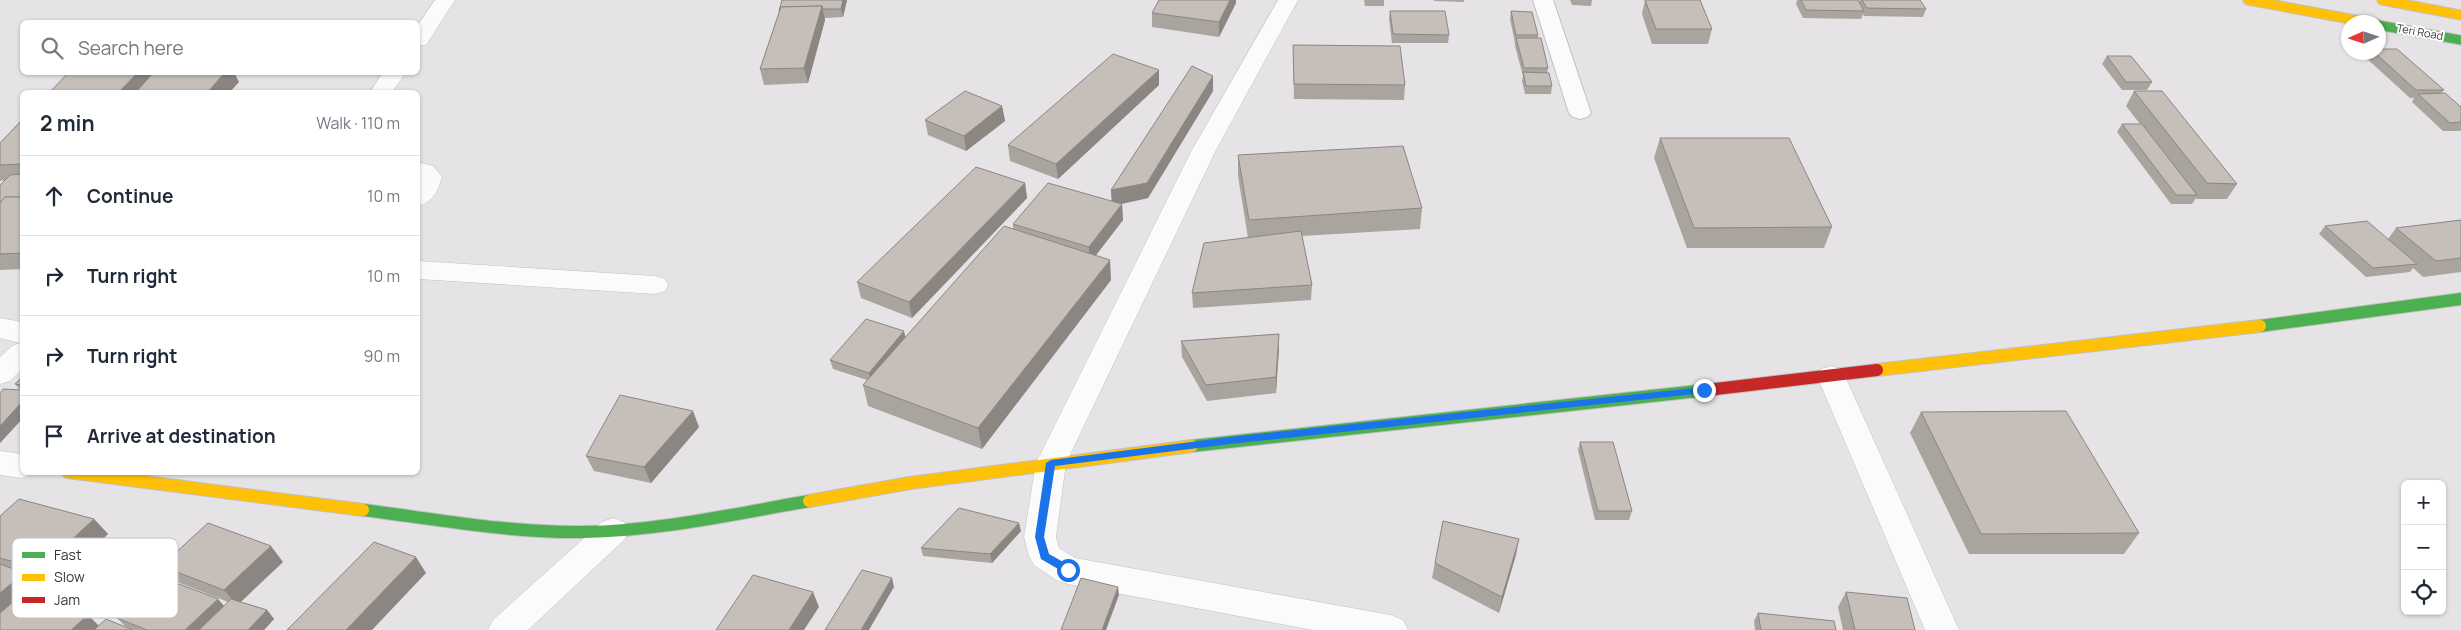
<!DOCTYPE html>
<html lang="en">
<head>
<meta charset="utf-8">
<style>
  body { margin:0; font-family:Manrope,sans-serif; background:#f2f2f3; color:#1f2937 }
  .controls { position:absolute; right:15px; bottom:15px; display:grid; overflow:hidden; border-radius:8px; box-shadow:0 1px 4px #0004 }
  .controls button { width:45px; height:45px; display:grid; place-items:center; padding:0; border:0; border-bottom:1px solid #e0e1e3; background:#fff; color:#1f2937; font:25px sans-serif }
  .compass { position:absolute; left:2341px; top:15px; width:45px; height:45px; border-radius:50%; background:#fff; box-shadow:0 1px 4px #0004; rotate:267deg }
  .stop { position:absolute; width:15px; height:15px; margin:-11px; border:4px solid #1a73e8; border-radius:50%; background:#fff }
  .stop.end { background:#1a73e8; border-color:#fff; box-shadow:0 1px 5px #0008 }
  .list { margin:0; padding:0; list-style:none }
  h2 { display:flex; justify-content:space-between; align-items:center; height:65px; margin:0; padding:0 20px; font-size:21px }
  h2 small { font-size:16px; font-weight:400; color:#747a83 }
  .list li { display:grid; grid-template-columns:32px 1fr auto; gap:15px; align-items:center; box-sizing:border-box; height:80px; padding:0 20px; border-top:1px solid #e0e1e3 }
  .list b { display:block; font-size:19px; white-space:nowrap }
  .list em { font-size:16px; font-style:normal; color:#747a83 }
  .icon { flex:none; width:28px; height:28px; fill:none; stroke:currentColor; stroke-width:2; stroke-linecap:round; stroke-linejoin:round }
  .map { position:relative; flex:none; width:2461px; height:630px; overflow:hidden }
  .search { position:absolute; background:#fff; box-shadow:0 1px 4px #0004; left:20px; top:20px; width:400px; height:55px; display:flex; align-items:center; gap:12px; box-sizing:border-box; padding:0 18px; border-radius:8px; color:#747a83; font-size:19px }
  .panel { position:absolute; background:#fff; box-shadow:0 1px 4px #0004; left:20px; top:90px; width:400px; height:385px; border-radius:8px }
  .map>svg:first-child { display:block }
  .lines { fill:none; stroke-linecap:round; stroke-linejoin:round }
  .lane-casing { stroke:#c1c0c2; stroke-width:2 }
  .street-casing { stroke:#c1c0c2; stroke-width:1 }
  .fast-far1-casing { stroke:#c1c0c2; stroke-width:11 }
  .fast-casing { stroke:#c1c0c2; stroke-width:14 }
  .slow-far1-casing { stroke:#c1c0c2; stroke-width:11 }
  .slow-casing { stroke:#c1c0c2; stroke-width:14 }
  .jam-casing { stroke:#c1c0c2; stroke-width:14 }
  .lane { fill:#fbfbfb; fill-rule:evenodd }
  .street { fill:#fbfbfb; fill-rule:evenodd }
  .fast-far1 { stroke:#4caf50; stroke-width:9 }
  .fast { stroke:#4caf50; stroke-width:12 }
  .slow-far1 { stroke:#ffc107; stroke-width:9 }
  .slow { stroke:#ffc107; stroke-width:12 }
  .jam { stroke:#c62828; stroke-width:12 }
  .wall { fill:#aaa49f }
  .shaded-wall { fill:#8b8682 }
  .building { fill:#c6bfb9; stroke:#8b8682 }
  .route { fill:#1a73e8 }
  .labels { text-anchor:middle; stroke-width:4; stroke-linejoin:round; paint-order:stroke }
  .far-street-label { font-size:11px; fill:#363537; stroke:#fff }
  .key { fill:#fff; stroke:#c3c2c3; stroke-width:1 }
  .key-label { font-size:14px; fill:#363537 }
</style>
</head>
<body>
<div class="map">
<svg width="2461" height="630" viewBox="0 0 2461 630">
  <rect width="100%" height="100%" fill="#e5e3e6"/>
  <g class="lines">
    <g class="lane-casing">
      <polygon id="lane" points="1533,0 1553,0 1591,113 1587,117 1580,119 1573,117 1569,113"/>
    </g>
    <g class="street-casing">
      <g id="street">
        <polygon points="435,0 455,0 426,45 418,46 418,25"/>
        <polygon points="1278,0 1298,0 1216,150 1066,463 1056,537 1059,548 1075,558 1391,615 1403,620 1408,630 1313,630 1068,584 1056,580 1034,565 1029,556 1024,537 1036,463 1192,150"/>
        <polygon points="383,72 406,72 392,92 370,92"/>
        <path d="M418,162L433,166L442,177C438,191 433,202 418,206Z"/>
        <polygon points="418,261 655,276 665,279 668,285 665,291 655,294 418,279"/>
        <polygon points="0,318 22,322 22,369 10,381 0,384 0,357 12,346 20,343 0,338"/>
        <polygon points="1831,366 1841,369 1845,376 1959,630 1925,630 1817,376 1821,369"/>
        <polygon points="0,451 22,454 22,472 34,472 33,474 22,478 0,475"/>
        <polygon points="613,518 624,522 629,531 624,540 528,630 488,630 493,620 602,522"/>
      </g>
    </g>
    <g class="fast-far1-casing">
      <polyline id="fast-far1" points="2378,25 2461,40"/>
    </g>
    <g class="fast-casing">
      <g id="fast">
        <polyline points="2260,326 2461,299"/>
        <polyline points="1192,446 1707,390"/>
        <path d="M363,510C436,519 509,533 583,532C659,531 734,514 809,501"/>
      </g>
    </g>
    <g class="slow-far1-casing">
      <g id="slow-far1">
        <polyline points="2248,0 2366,22"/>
        <polyline points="2382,0 2461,15"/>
      </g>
    </g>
    <g class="slow-casing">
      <g id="slow">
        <polyline points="1877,370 2260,326"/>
        <polyline points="68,472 363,510"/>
        <polyline points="809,501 910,483 1192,446"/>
      </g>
    </g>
    <g class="jam-casing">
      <polyline id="jam" points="1707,390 1877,370"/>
    </g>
    <use href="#lane" class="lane"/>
    <use href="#street" class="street"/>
    <use href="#fast-far1" class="fast-far1"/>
    <use href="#fast" class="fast"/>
    <use href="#slow-far1" class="slow-far1"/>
    <use href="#slow" class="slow"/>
    <use href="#jam" class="jam"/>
  </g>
  <g class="wall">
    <polygon points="782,0 847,0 843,17 825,18 825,20 808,83 764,85 760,69 779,12"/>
    <polygon points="1159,0 1236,0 1236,3 1219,37 1152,27 1152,13"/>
    <polygon points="1364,0 1384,0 1384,6 1365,6"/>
    <polygon points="1434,0 1464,0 1464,2 1434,1"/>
    <polygon points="1570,0 1592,0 1591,6 1572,5"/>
    <polygon points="1645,0 1712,29 1708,44 1652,44 1642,14"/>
    <polygon points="1797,0 1858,0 1859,2 1860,0 1920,0 1926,9 1923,17 1864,16 1863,14 1861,19 1803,18 1796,4"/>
    <polygon points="1390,11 1449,35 1448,43 1392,43 1389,19"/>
    <polygon points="1511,11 1538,35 1538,38 1548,68 1547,73 1552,86 1551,94 1525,94 1522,81 1523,76 1515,46 1515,43 1510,19"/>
    <polygon points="1293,45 1405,85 1404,100 1294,99 1293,60"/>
    <polygon points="2368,52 2378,52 2444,90 2441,93 2461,107 2461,131 2443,131 2412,102 2414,98 2410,98 2365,57"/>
    <polygon points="2107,56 2152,82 2147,90 2122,90 2102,64"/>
    <polygon points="1159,85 1058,179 1010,161 1008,145"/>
    <polygon points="1213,91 1148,198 1121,204 1122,204 1123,220 1096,255 1111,280 982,449 868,406 863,385 867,380 833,369 830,360 904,331 905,337 1013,229 1013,224 1112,201 1111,190"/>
    <polygon points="2134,91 2237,184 2227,199 2197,199 2196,198 2192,204 2171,204 2117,132 2122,124 2140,124 2126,106"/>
    <polygon points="1002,106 1005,121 966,151 928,135 925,120"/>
    <polygon points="22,120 22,269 0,270 0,185 5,180 0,181 0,143"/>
    <polygon points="1660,138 1832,227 1824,248 1687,248 1654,158"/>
    <polygon points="1238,155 1422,208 1420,229 1302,236 1312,285 1311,300 1193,308 1192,293 1248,238 1238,176"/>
    <polygon points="1025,183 1027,198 912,318 861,298 857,282"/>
    <polygon points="2461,220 2461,272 2423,277 2413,268 2410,272 2366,277 2319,234 2325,226 2388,239 2396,228"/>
    <polygon points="1279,334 1276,393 1207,401 1182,357 1181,341"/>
    <polygon points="22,377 22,419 0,443 20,390 15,384"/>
    <polygon points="1921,412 2139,533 2124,554 1969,554 1910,433"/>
    <polygon points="699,427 651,483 594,471 586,456"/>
    <polygon points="1580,442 1632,511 1629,520 1595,520 1578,450"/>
    <polygon points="0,516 94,519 108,534 56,584 27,576 45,593 41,596 88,615 99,626 0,630"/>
    <polygon points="1443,521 1519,539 1499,613 1432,578"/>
    <polygon points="1021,531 992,563 923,556 921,548"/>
    <polygon points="283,562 241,602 267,610 274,619 264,630 134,630 125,626 117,618 224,606 228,602 175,581 161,566"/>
    <polygon points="1846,592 1915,630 1843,630 1838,607"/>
    <polygon points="1758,613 1836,630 1755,630 1754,621"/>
  </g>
  <g class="shaded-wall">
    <polygon points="843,0 847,0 843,17 841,9"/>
    <polygon points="1230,0 1236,0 1236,3 1219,37 1219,22"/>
    <polygon points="822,6 825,20 808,83 804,68"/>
    <polygon points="1159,70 1159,85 1058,179 1056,164"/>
    <polygon points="138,72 161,72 143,92 119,92"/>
    <polygon points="225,72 234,72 239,82 230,92 208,92"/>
    <polygon points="1213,76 1213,91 1148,198 1112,206 1111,190"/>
    <polygon points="1002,106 1005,121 966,151 964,136"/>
    <polygon points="1025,183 1027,198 912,318 909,302"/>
    <polygon points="1122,204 1123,220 1090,263 1089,247"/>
    <polygon points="1110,260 1111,280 982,449 978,428"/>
    <polygon points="904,331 906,340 871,381 869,373"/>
    <polygon points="1279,334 1279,350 1276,393 1276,377"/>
    <polygon points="22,402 22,411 18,411 22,416 22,419 0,443 0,426"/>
    <polygon points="693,411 699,427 651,483 644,467"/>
    <polygon points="94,519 108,534 56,584 40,569"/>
    <polygon points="1019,523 1021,531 992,563 990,554"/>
    <polygon points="1519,539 1516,555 1499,613 1502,597"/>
    <polygon points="271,546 283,562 237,605 224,590"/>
    <polygon points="416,557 426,573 372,630 346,630"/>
    <polygon points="24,573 45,593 0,630 0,593"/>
    <polygon points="892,578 894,587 869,630 861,630"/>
    <polygon points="1118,587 1119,595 1106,630 1102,630"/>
    <polygon points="813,592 819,607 804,630 789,630"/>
    <polygon points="218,599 225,607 202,630 185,630"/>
    <polygon points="267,610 274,619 264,630 248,630"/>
    <polygon points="88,615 103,630 71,630"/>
  </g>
  <g class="building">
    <polygon points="782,0 843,0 841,9 823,9 822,6 781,7 779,11"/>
    <polygon points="1159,0 1230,0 1219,22 1152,13"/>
    <polygon points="1645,0 1700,0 1712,29 1656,29"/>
    <polygon points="1801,0 1858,0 1864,11 1806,10"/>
    <polygon points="1862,0 1920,0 1926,9 1867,8"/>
    <polygon points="822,6 804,68 760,69 781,7"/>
    <polygon points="1390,11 1445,11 1449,35 1393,34"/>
    <polygon points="1511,11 1532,12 1538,35 1516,35"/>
    <polygon points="1516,38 1541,38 1548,68 1524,68"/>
    <polygon points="1293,45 1400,46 1405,85 1294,84"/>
    <polygon points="2378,49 2397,49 2444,90 2416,90 2374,52 2378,52"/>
    <polygon points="1113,54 1159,70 1056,164 1008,145"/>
    <polygon points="2107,56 2131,56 2152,82 2126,82"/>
    <polygon points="1192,66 1213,76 1147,183 1111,190"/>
    <polygon points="69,72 138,72 119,92 50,92"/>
    <polygon points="154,72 225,72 208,92 136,92"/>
    <polygon points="1523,72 1549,73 1552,86 1526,86"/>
    <polygon points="965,91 1002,106 964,136 925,120"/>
    <polygon points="2134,91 2162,91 2237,184 2207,183"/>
    <polygon points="2445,93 2461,107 2461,122 2450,123 2418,94"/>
    <polygon points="22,120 22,164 0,165 0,143"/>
    <polygon points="2122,124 2142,124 2197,195 2176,195"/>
    <polygon points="1660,138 1789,138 1832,227 1694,228"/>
    <polygon points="1403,146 1422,208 1249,220 1238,155"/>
    <polygon points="976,167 1025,183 909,302 857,282"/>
    <polygon points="22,174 22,197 5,197 0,203 0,185 10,175"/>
    <polygon points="1048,183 1122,204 1089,247 1013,224"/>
    <polygon points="5,197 22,197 22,253 0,254 0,203"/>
    <polygon points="2461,220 2461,258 2436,261 2396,228"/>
    <polygon points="2367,221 2417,264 2373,268 2325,226"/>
    <polygon points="1004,226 1110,260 978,428 863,385"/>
    <polygon points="1301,231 1312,285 1192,293 1204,243"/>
    <polygon points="866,319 904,331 869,373 830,360"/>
    <polygon points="1279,334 1276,377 1206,385 1181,341"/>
    <polygon points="22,377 22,385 15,384"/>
    <polygon points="3,389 22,390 22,402 0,426 0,393"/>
    <polygon points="620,395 693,411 644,467 586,456"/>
    <polygon points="22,406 22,411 18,411"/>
    <polygon points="2066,411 2139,533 1981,534 1921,412"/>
    <polygon points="1580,442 1613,442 1632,511 1598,511"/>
    <polygon points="19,499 94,519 40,569 0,558 0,516"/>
    <polygon points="959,508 1019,523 990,554 921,548"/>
    <polygon points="1443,521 1519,539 1502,597 1435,563"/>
    <polygon points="208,523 271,546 224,590 161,566"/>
    <polygon points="374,542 416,557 346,630 287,630"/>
    <polygon points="0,564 24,573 0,593"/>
    <polygon points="862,570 892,578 861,630 825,630"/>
    <polygon points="753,575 813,592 789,630 716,630"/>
    <polygon points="161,577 218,599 185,630 147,630 117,618"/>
    <polygon points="1081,578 1118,587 1102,630 1061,630"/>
    <polygon points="27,590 88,615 71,630 0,630 0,613"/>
    <polygon points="1846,592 1907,598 1915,630 1855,630"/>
    <polygon points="231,599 267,610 248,630 199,630"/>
    <polygon points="1758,613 1834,621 1836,630 1761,630"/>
    <polygon points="106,619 133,630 94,630"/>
  </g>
  <polygon class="route" points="1704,387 1709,390 1704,393 1230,444 1055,466 1044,537 1049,554 1072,567 1072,573 1065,573 1041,559 1035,537 1046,463 1051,460 1230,437"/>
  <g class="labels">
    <g class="far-street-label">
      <text transform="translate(2420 32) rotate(10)" y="4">Teri Road</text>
    </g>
  </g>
  <rect x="12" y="538" width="166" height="80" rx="8" class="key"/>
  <rect x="22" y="552" width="23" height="6" fill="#4caf50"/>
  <rect x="22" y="574" width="23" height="7" fill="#ffc107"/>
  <rect x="22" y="597" width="23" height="6" fill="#c62828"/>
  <g class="key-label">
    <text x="54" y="560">Fast</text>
    <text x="54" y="582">Slow</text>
    <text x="54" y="605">Jam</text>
  </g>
</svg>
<div class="controls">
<button>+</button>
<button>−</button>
<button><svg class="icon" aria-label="locate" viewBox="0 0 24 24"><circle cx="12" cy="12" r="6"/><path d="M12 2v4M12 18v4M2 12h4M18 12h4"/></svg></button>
</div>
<svg class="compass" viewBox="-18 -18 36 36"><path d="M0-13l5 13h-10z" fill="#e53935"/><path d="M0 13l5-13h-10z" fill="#747a83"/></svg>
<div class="stop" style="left:1068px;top:570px"></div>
<div class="stop end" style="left:1704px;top:390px"></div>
<div class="search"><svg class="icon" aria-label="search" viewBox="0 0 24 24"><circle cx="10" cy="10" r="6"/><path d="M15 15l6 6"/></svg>Search here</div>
<section class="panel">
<h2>2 min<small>Walk · 110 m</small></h2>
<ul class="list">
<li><svg class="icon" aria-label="ahead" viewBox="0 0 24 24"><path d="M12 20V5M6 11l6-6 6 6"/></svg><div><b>Continue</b></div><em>10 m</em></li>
<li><svg class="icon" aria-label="right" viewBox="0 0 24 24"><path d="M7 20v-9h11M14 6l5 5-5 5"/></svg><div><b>Turn right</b></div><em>10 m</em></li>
<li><svg class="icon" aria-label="right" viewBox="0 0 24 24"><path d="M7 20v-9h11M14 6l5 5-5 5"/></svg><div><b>Turn right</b></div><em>90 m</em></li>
<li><svg class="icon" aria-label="arrive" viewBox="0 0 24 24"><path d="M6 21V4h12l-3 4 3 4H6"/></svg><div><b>Arrive at destination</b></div></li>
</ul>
</section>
</div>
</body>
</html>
